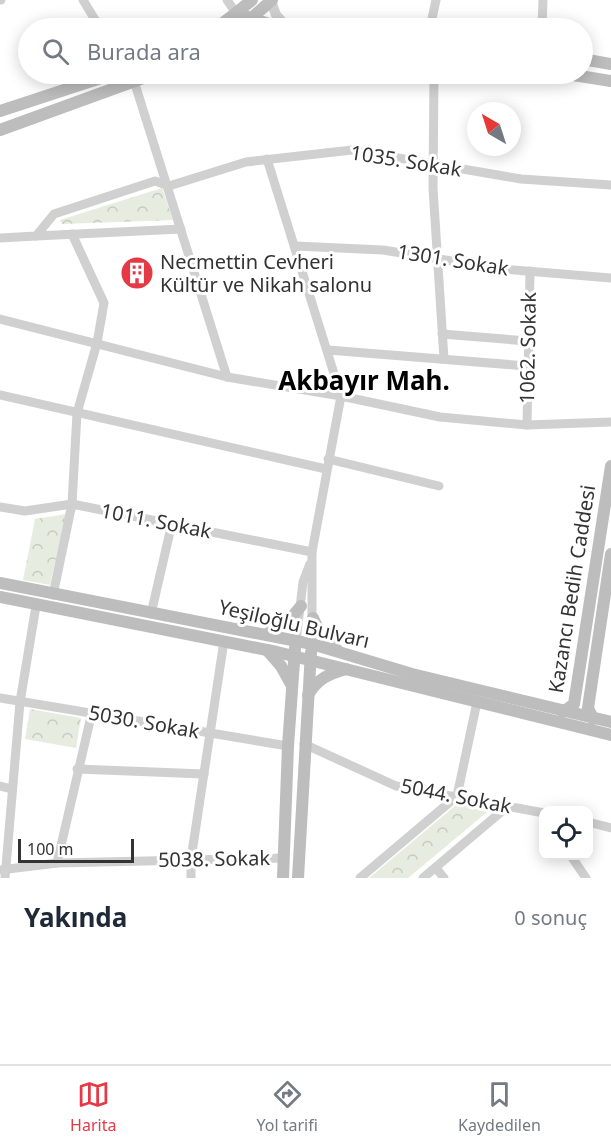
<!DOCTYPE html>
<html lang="tr">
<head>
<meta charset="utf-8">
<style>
  body { margin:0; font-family:"Noto Sans",sans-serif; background:#f2f2f3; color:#1f2937 }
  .controls { position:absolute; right:18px; bottom:18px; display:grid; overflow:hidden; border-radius:12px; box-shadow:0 3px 15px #0003 }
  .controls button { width:54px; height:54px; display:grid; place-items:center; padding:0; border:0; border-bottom:2px solid #e0e1e3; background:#fff; color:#1f2937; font:30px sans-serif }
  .compass { position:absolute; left:467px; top:102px; width:54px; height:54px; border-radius:50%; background:#fff; box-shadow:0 3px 15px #0003; rotate:321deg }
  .scale { position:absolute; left:18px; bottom:15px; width:116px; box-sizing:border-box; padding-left:6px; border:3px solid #333; border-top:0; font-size:16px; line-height:21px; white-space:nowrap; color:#333; -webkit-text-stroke:4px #fff; paint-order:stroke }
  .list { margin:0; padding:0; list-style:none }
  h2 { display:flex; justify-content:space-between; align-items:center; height:78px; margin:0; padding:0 24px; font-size:26px }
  h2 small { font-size:20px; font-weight:400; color:#747a83 }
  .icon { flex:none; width:33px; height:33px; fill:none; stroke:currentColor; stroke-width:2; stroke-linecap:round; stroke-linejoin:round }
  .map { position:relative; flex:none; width:611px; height:878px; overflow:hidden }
  .search { position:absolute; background:#fff; box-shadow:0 3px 15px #0003; left:18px; right:18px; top:18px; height:66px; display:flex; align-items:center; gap:15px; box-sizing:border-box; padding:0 21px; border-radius:33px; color:#747a83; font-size:22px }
  .sheet { height:186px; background:#fff }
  nav { display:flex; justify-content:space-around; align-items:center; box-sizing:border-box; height:84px; border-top:2px solid #e0e1e3; background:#fff; font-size:16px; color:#747a83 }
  nav a { display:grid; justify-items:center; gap:3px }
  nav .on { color:#e63946 }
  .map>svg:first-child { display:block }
  .forest { fill:url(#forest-crowns) }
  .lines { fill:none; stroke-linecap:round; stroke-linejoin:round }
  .minor { stroke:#d0d0d0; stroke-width:9 }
  .tertiary { stroke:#d0d0d0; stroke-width:10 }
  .secondary { stroke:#bdbdbd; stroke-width:12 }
  .labels { text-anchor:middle; stroke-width:6; stroke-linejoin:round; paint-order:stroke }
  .street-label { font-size:20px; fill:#333; stroke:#fff }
  .poi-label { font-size:20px; fill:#333; stroke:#fff; text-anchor:start }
  .district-label { font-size:26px; font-weight:bold; fill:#000; stroke:#fff }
</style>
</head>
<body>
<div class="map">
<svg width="611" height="878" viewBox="0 0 611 878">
  <defs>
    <pattern id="forest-crowns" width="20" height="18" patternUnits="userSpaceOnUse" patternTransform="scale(1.5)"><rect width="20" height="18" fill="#e6ecdf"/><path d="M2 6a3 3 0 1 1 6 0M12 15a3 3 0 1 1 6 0" fill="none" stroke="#c6cbc0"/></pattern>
  </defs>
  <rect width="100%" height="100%" fill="#fff"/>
  <g class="forest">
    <polygon points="162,188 173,220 62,224 60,220"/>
    <polygon points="66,514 50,585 23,580 35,519"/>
    <polygon points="30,709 81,718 76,748 25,739"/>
    <polygon points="461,801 492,808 408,878 369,878"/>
  </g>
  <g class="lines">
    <g class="minor">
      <polyline points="0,0 1,0"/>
      <polyline points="83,0 100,28"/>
      <polyline points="227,0 236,13"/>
      <polyline points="430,28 436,0"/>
      <polyline points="542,28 543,0"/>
      <polyline points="434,74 433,188 444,359"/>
      <polyline points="134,81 227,377"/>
      <polyline points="267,159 341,396 312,552 312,644"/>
      <polyline points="36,236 181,229"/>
      <polyline points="0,238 36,236 54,214 155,181 169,186 246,162 352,150 521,179 611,185"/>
      <polyline points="295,246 383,250 502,269 611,278"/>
      <polyline points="0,319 227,377 341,396 440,417 527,425 611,422"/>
      <polyline points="442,334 527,341"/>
      <polyline points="328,350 527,366"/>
      <polyline points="0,395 326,469"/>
      <polyline points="527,425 530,271"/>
      <polyline points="328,459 439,486"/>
      <polyline points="0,507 25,511 72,504 312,552"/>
      <polyline points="53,595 72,504 77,413 97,343 104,303 72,234"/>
      <polyline points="151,614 172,523"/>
      <polyline points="296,641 303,582 310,564"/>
      <polyline points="0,698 288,746"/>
      <polyline points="304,744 396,786 544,813"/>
      <polyline points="77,769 204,774"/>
      <polyline points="0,786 12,789"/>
      <polyline points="588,822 611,828"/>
      <polyline points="571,856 586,878"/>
      <polyline points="57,863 92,712"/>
      <polyline points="436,868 444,878"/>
      <polyline points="0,870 57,863 284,858"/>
      <polyline points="5,878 20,702 36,606"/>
      <polyline points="191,878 191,859 224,641"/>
      <polyline points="360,878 457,796 477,702"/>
      <polyline points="423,878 508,806"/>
    </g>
    <polyline class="tertiary" points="271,1 276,15 287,27"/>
    <g class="secondary">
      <polyline points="236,13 252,0"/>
      <polyline points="216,28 236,13 275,26 329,28"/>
      <polyline points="240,28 272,0"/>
      <polyline points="582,59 611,64"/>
      <polyline points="567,74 611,81"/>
      <polyline points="0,111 113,74"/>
      <polyline points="0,130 154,74"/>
      <polyline points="0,583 312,644 412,674 611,722"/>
      <polyline points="0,597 277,652 611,735"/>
      <polyline points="313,618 319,631 337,650"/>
      <polyline points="267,634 291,618 301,606"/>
      <polyline points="267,650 281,666 291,684"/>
      <path d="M308,695C318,678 329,674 346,669"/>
      <polyline points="563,712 574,704 611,466"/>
      <polyline points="593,719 588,708 611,554"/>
      <polyline points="283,878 288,746 295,648"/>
      <polyline points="298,878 311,652"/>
    </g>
  </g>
  <defs>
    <g id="building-disc" transform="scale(1.725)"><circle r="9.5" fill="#e63946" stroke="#fff"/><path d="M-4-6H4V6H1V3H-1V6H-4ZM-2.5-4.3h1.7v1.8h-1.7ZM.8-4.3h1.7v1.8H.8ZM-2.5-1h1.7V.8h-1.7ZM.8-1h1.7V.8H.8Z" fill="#fff"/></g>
  </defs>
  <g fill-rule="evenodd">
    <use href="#building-disc" x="137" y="273"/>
  </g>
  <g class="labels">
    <g class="street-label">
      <text transform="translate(406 161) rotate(9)" y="7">1035. Sokak</text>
      <text transform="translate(453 260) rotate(9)" y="7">1301. Sokak</text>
      <text transform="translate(528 348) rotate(-89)" y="7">1062. Sokak</text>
      <text transform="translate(156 521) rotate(11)" y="7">1011. Sokak</text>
      <text transform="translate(572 589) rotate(-81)" y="7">Kazancı Bedih Caddesi</text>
      <text transform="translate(294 624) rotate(13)" y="7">Yeşiloğlu Bulvarı</text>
      <text transform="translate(144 722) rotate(10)" y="7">5030. Sokak</text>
      <text transform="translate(456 796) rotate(11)" y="7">5044. Sokak</text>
      <text transform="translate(214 859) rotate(-1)" y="7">5038. Sokak</text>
    </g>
    <g class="poi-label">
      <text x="160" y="269">Necmettin Cevheri<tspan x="160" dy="23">Kültür ve Nikah salonu</tspan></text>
    </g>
    <g class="district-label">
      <text x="364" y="390">Akbayır Mah.</text>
    </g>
  </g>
</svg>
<div class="controls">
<button><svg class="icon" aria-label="locate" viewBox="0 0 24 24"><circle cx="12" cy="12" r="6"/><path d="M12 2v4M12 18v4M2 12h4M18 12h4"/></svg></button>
</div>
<svg class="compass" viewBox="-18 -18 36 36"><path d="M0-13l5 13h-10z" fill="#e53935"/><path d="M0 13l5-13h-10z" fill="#747a83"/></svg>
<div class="scale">100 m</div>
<div class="search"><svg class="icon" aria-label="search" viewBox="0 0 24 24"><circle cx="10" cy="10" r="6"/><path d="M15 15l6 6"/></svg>Burada ara</div>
</div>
<section class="sheet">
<h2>Yakında<small>0 sonuç</small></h2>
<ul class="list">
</ul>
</section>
<nav>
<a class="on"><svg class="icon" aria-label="map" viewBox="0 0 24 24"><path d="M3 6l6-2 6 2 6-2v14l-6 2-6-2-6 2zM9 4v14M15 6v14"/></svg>Harita</a>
<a><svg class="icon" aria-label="directions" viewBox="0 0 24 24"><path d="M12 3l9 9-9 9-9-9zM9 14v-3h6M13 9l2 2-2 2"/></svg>Yol tarifi</a>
<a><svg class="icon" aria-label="saved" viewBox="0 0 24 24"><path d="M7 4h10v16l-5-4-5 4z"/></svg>Kaydedilen</a>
</nav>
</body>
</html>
